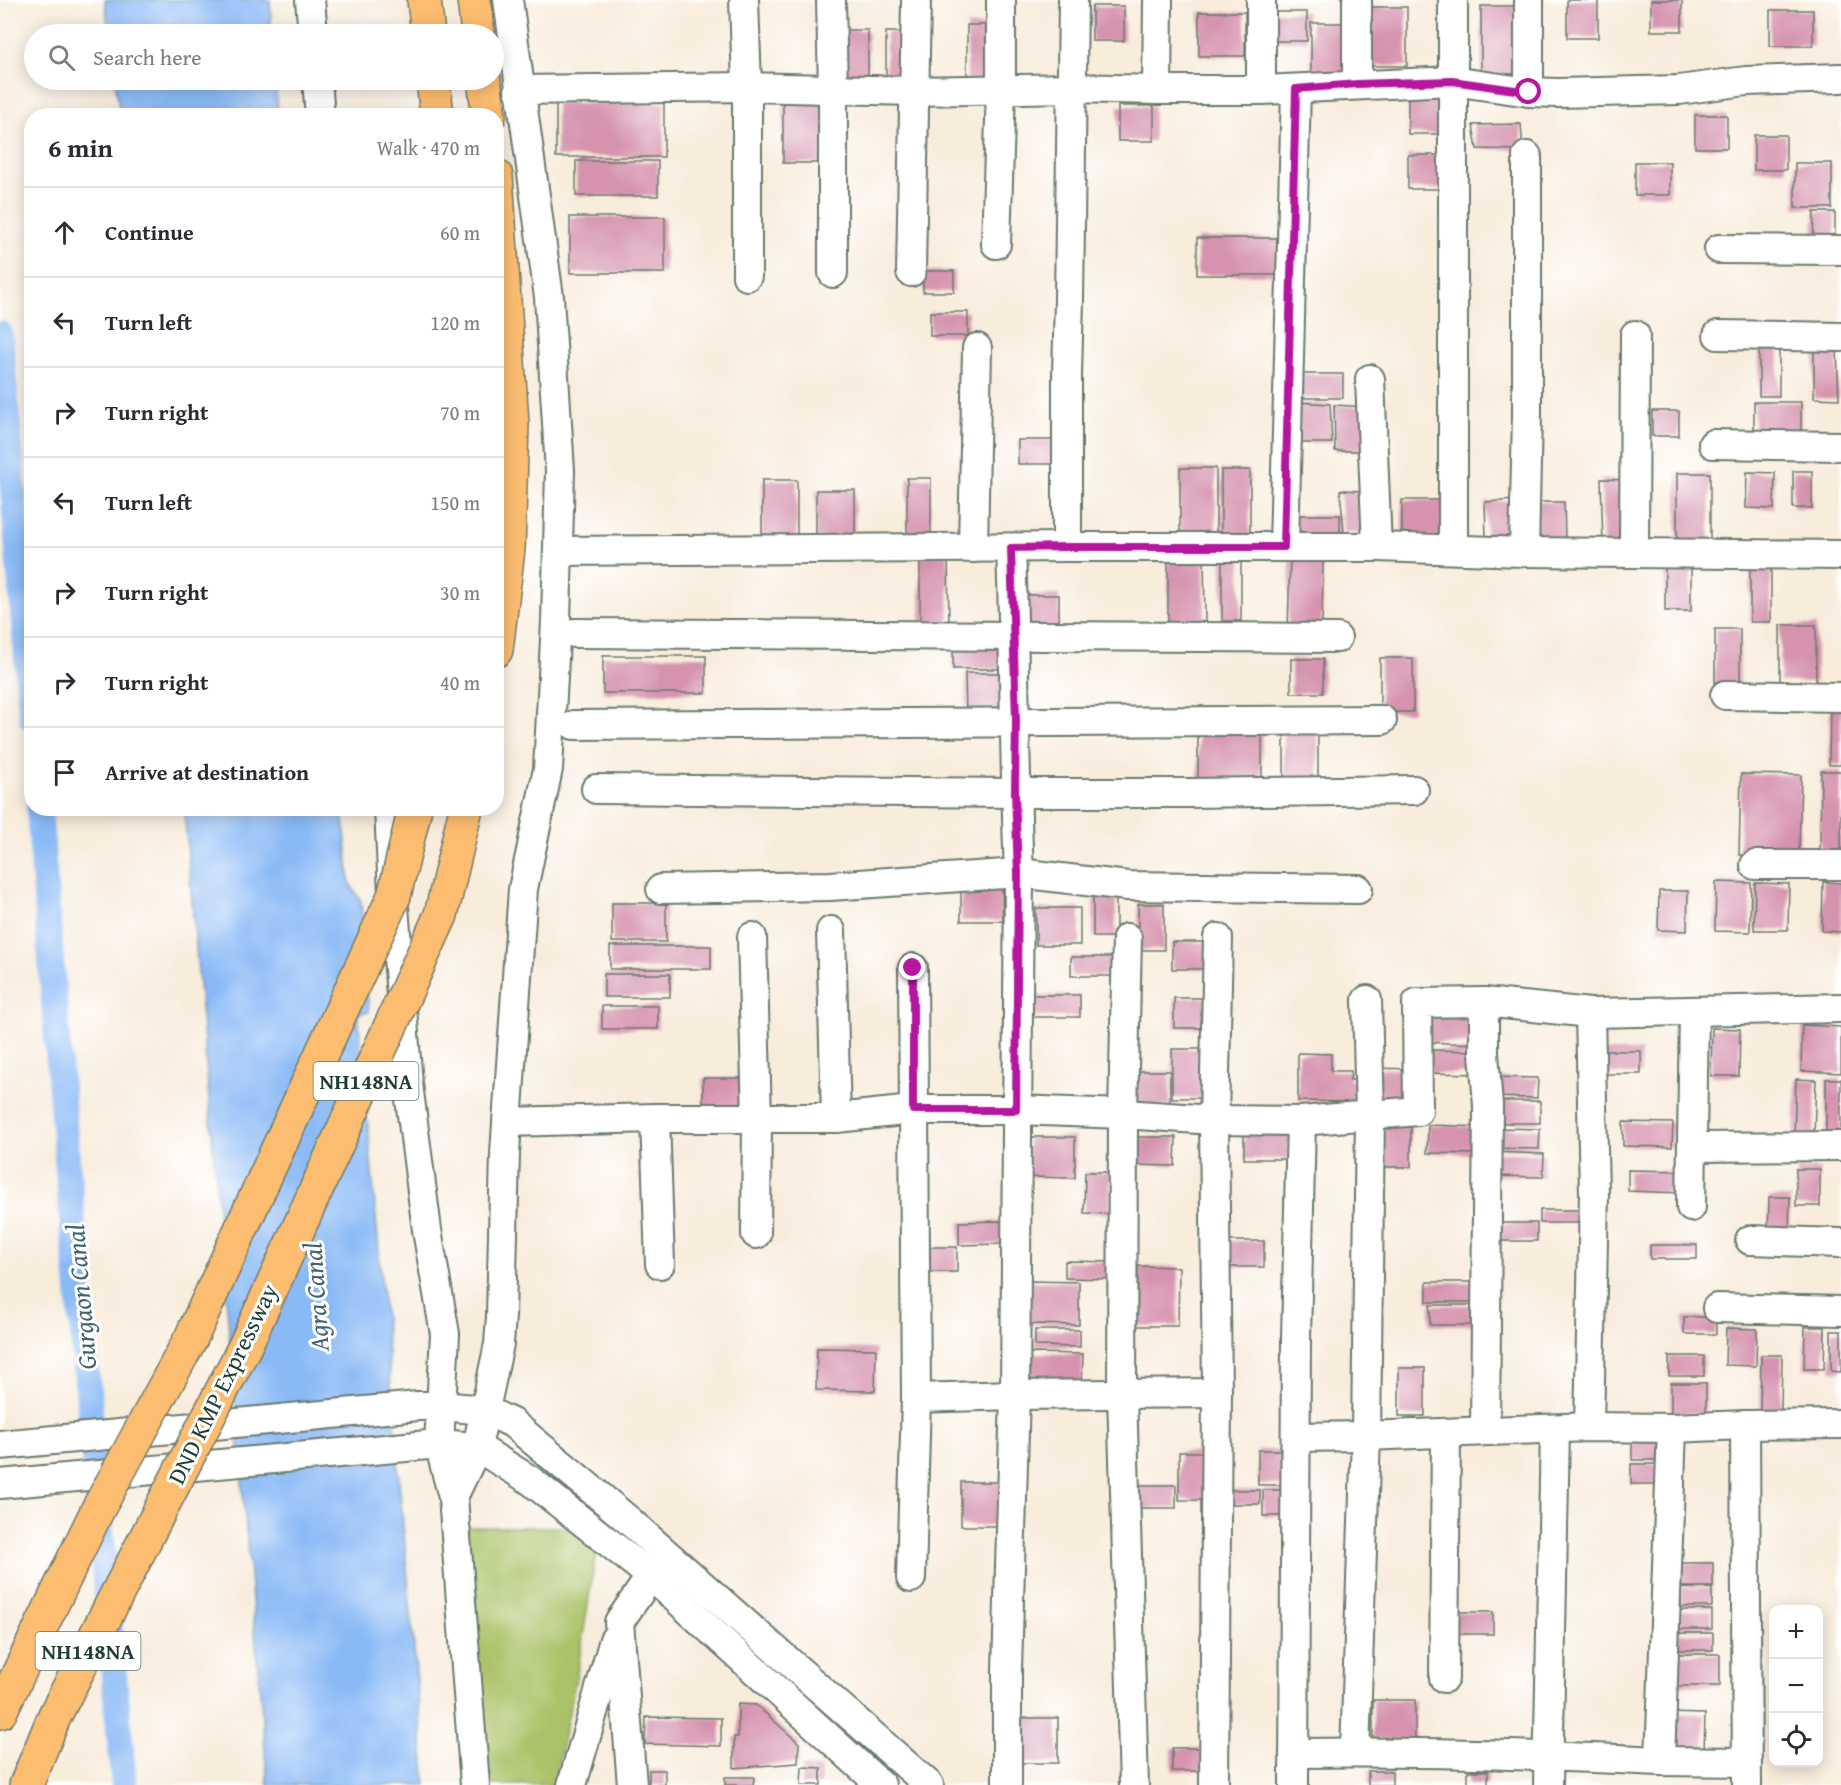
<!DOCTYPE html>
<html lang="en">
<head>
<meta charset="utf-8">
<style>
  body { margin:0; font-family:"Gentium Book Plus",serif; background:#f7f7f7; color:#2b2b33 }
  .controls { position:absolute; right:18px; bottom:18px; display:grid; overflow:hidden; border-radius:12px; box-shadow:0 3px 15px #0003 }
  .controls button { width:54px; height:54px; display:grid; place-items:center; padding:0; border:0; border-bottom:2px solid #e1e1e2; background:#fff; color:#2b2b33; font:30px sans-serif }
  .stop { position:absolute; width:18px; height:18px; margin:-14px; border:4px solid #b5179e; border-radius:50%; background:#fff }
  .stop.end { background:#b5179e; border-color:#fff; box-shadow:0 2px 6px #0008 }
  .list { margin:0; padding:0; list-style:none }
  h2 { display:flex; justify-content:space-between; align-items:center; height:78px; margin:0; padding:0 24px; font-size:26px }
  h2 small { font-size:20px; font-weight:400; color:#7c7c81 }
  .list li { display:grid; grid-template-columns:39px 1fr auto; gap:18px; align-items:center; box-sizing:border-box; height:90px; padding:0 24px; border-top:2px solid #e1e1e2 }
  .list b { display:block; font-size:22px; white-space:nowrap }
  .list em { font-size:20px; font-style:normal; color:#7c7c81 }
  .icon { flex:none; width:33px; height:33px; fill:none; stroke:currentColor; stroke-width:2; stroke-linecap:round; stroke-linejoin:round }
  .map { position:relative; flex:none; width:1841px; height:1785px; overflow:hidden }
  .search { position:absolute; background:#fff; box-shadow:0 3px 15px #0003; left:24px; top:24px; width:480px; height:66px; display:flex; align-items:center; gap:15px; box-sizing:border-box; padding:0 21px; border-radius:33px; color:#7c7c81; font-size:22px }
  .panel { position:absolute; background:#fff; box-shadow:0 3px 15px #0003; left:24px; top:108px; width:480px; height:708px; border-radius:24px }
  .map>svg:first-child { display:block }
  .green { fill:#aac368; stroke:#64804e; stroke-width:1.5 }
  .water { fill:#8abaf6; stroke:#547c95; stroke-width:1.5 }
  .lines { fill:none; stroke-linecap:round; stroke-linejoin:round }
  .canal { stroke:#8abaf6; stroke-width:26 }
  .building { fill:#d593ae }
  .minor-casing { stroke:#6b7a6e; stroke-width:32 }
  .highway-casing { stroke:#6b7a6e; stroke-width:36 }
  .minor { stroke:#fff; stroke-width:28 }
  .highway { stroke:#fcbd6f; stroke-width:33 }
  .highway-bridge-casing { stroke:#6b7a6e; stroke-width:36; stroke-linecap:butt }
  .highway-bridge { stroke:#fcbd6f; stroke-width:33 }
  .route { stroke:#b5179e; stroke-width:8 }
  .labels { text-anchor:middle; stroke-width:6; stroke-linejoin:round; paint-order:stroke }
  .shield { fill:#fff; stroke:#627771; stroke-width:1.5 }
  .shield-label { font-size:22px; font-weight:bold; fill:#1f3d34 }
  .street-label { font-size:24px; fill:#1f3d34; stroke:#fff }
  .water-label { font-size:26px; font-style:italic; fill:#3f626e; stroke:#fff }
</style>
</head>
<body>
<div class="map">
<svg width="1841" height="1785" viewBox="0 0 1841 1785">
  <rect width="100%" height="100%" fill="#fff"/>
  <filter id="ink" filterUnits="userSpaceOnUse"><feTurbulence type="fractalNoise" baseFrequency=".0167" numOctaves="2"/><feDisplacementMap in="SourceGraphic" scale="12" xChannelSelector="R" yChannelSelector="G"/><feConvolveMatrix kernelMatrix="1 2 1 2 8 2 1 2 1" color-interpolation-filters="sRGB"/></filter>
  <filter id="wash" filterUnits="userSpaceOnUse"><feTurbulence type="fractalNoise" baseFrequency=".008" numOctaves="4" result="noise"/><feDisplacementMap in="SourceGraphic" scale="24" xChannelSelector="R" yChannelSelector="G"/><feGaussianBlur stdDeviation="1.35" result="paint"/><feColorMatrix in="noise" values="0 0 0 0 0 0 0 0 0 0 0 0 0 0 0 0 0 1.4 0 .05"/><feComposite in="paint" operator="in"/></filter>
  <g filter="url(#wash)">
    <rect width="100%" height="100%" fill="#f8ecdb"/>
    <polygon class="green" points="463,1527 600,1527 578,1668 554,1785 489,1785"/>
    <g class="water">
      <polygon points="105,0 270,0 272,34 109,34"/>
      <polygon points="115,80 275,80 278,115 120,115"/>
      <polygon points="184,809 343,809 350,884 361,901 369,1012 358,1013 426,1785 268,1785"/>
    </g>
    <g class="lines">
      <g class="canal">
        <polyline points="0,334 32,719"/>
        <polyline points="39,808 63,1115 124,1785"/>
      </g>
    </g>
    <g id="blocks">
      <g class="building">
        <rect x="1567" y="0" width="31" height="38"/>
        <rect x="1651" y="0" width="31" height="31"/>
        <rect x="1092" y="6" width="32" height="35"/>
        <rect x="1481" y="6" width="34" height="68"/>
        <rect x="1366" y="7" width="41" height="59"/>
        <rect x="1770" y="10" width="43" height="36"/>
        <rect x="1199" y="12" width="46" height="44"/>
        <rect x="1270" y="12" width="37" height="29"/>
        <rect x="1311" y="23" width="40" height="57"/>
        <rect x="967" y="25" width="30" height="55"/>
        <rect x="841" y="30" width="27" height="57"/>
        <rect x="886" y="32" width="25" height="51"/>
        <rect x="783" y="95" width="45" height="68"/>
        <rect x="1408" y="97" width="36" height="37"/>
        <rect x="556" y="103" width="108" height="54"/>
        <rect x="1118" y="106" width="36" height="35"/>
        <rect x="1695" y="115" width="32" height="33"/>
        <polygon points="1521,124 1523,150 1477,149 1473,125"/>
        <rect x="1754" y="135" width="32" height="35"/>
        <rect x="1408" y="155" width="35" height="34"/>
        <rect x="576" y="161" width="82" height="35"/>
        <rect x="1635" y="162" width="35" height="33"/>
        <rect x="1795" y="163" width="37" height="45"/>
        <polygon points="1814,212 1835,212 1835,244 1813,244"/>
        <rect x="570" y="217" width="95" height="56"/>
        <rect x="1197" y="238" width="87" height="37"/>
        <rect x="923" y="271" width="31" height="21"/>
        <rect x="930" y="312" width="38" height="24"/>
        <rect x="1759" y="348" width="20" height="48"/>
        <polygon points="1837,349 1839,399 1814,398 1814,350"/>
        <rect x="1297" y="374" width="46" height="24"/>
        <polygon points="1295,402 1330,404 1332,443 1295,443"/>
        <rect x="1754" y="402" width="47" height="38"/>
        <polygon points="1334,405 1369,407 1369,451 1335,451"/>
        <rect x="1652" y="411" width="27" height="25"/>
        <rect x="1018" y="440" width="42" height="24"/>
        <rect x="1180" y="468" width="36" height="70"/>
        <rect x="1221" y="470" width="29" height="69"/>
        <rect x="1793" y="471" width="19" height="37"/>
        <polygon points="1747,472 1775,473 1774,509 1746,508"/>
        <rect x="1677" y="473" width="33" height="73"/>
        <rect x="907" y="478" width="24" height="57"/>
        <polygon points="1601,479 1629,480 1631,545 1603,544"/>
        <rect x="762" y="480" width="35" height="59"/>
        <rect x="816" y="490" width="39" height="48"/>
        <polygon points="1340,490 1363,491 1366,534 1344,533"/>
        <polygon points="1402,500 1445,500 1445,538 1402,536"/>
        <polygon points="1517,500 1518,536 1486,537 1485,502"/>
        <polygon points="1529,502 1564,502 1565,539 1529,540"/>
        <rect x="1291" y="515" width="49" height="22"/>
        <rect x="1222" y="551" width="19" height="70"/>
        <polygon points="1168,552 1204,553 1205,622 1168,622"/>
        <polygon points="920,554 948,555 949,631 920,631"/>
        <polygon points="1290,558 1323,561 1322,629 1288,631"/>
        <rect x="1665" y="560" width="26" height="51"/>
        <rect x="1750" y="566" width="21" height="56"/>
        <rect x="1023" y="595" width="36" height="33"/>
        <rect x="1780" y="625" width="36" height="57"/>
        <rect x="1715" y="629" width="25" height="61"/>
        <rect x="953" y="640" width="48" height="29"/>
        <rect x="603" y="656" width="103" height="37"/>
        <rect x="1380" y="658" width="33" height="54"/>
        <rect x="1291" y="659" width="32" height="34"/>
        <polygon points="965,673 1006,673 1007,714 966,715"/>
        <polygon points="1830,706 1841,706 1841,765 1829,765"/>
        <rect x="1284" y="724" width="34" height="57"/>
        <rect x="1198" y="726" width="64" height="63"/>
        <polygon points="1821,771 1841,771 1841,852 1820,852"/>
        <polygon points="1741,774 1801,775 1799,855 1739,855"/>
        <polygon points="1716,882 1751,883 1750,932 1715,931"/>
        <polygon points="1823,882 1841,883 1841,932 1822,931"/>
        <polygon points="1002,883 1003,921 961,921 961,884"/>
        <polygon points="1755,883 1789,884 1788,930 1754,930"/>
        <polygon points="1659,891 1688,891 1687,931 1658,930"/>
        <rect x="1093" y="895" width="23" height="42"/>
        <rect x="612" y="903" width="54" height="39"/>
        <rect x="1138" y="904" width="26" height="46"/>
        <rect x="1036" y="908" width="44" height="37"/>
        <rect x="1172" y="942" width="38" height="27"/>
        <rect x="610" y="946" width="101" height="23"/>
        <rect x="1071" y="957" width="43" height="19"/>
        <rect x="604" y="974" width="66" height="23"/>
        <rect x="1023" y="995" width="57" height="22"/>
        <rect x="1174" y="998" width="37" height="30"/>
        <rect x="602" y="1006" width="56" height="23"/>
        <polygon points="1421,1013 1480,1014 1479,1044 1421,1042"/>
        <polygon points="1802,1025 1841,1027 1841,1073 1801,1071"/>
        <polygon points="1712,1028 1740,1029 1739,1076 1711,1076"/>
        <rect x="1172" y="1049" width="38" height="49"/>
        <polygon points="1422,1050 1480,1051 1480,1074 1421,1073"/>
        <rect x="1603" y="1051" width="38" height="23"/>
        <polygon points="1298,1053 1331,1054 1331,1071 1351,1071 1350,1080 1369,1080 1368,1102 1298,1101"/>
        <polygon points="1373,1068 1414,1069 1413,1102 1372,1101"/>
        <rect x="1128" y="1071" width="42" height="35"/>
        <polygon points="1491,1077 1538,1078 1537,1098 1490,1097"/>
        <rect x="703" y="1078" width="41" height="32"/>
        <polygon points="1796,1079 1816,1080 1814,1136 1794,1135"/>
        <rect x="1826" y="1079" width="15" height="61"/>
        <polygon points="1492,1101 1540,1101 1540,1123 1491,1123"/>
        <polygon points="1377,1118 1411,1119 1411,1167 1376,1167"/>
        <polygon points="1623,1122 1673,1123 1672,1147 1623,1146"/>
        <polygon points="1428,1125 1481,1127 1480,1154 1427,1153"/>
        <rect x="1244" y="1127" width="45" height="32"/>
        <polygon points="1489,1128 1540,1129 1539,1149 1489,1148"/>
        <polygon points="1028,1137 1075,1137 1075,1178 1028,1177"/>
        <polygon points="1133,1137 1176,1137 1175,1166 1132,1165"/>
        <polygon points="1492,1152 1544,1154 1543,1177 1491,1176"/>
        <rect x="1796" y="1169" width="24" height="37"/>
        <polygon points="1628,1170 1684,1171 1683,1193 1628,1191"/>
        <polygon points="1085,1172 1111,1172 1110,1214 1084,1213"/>
        <polygon points="1769,1197 1790,1197 1789,1237 1768,1237"/>
        <rect x="1540" y="1210" width="48" height="13"/>
        <polygon points="1002,1221 1001,1244 959,1245 959,1222"/>
        <rect x="1491" y="1223" width="46" height="18"/>
        <rect x="1230" y="1241" width="34" height="26"/>
        <rect x="1650" y="1245" width="47" height="14"/>
        <rect x="918" y="1247" width="39" height="25"/>
        <polygon points="1065,1261 1114,1262 1113,1279 1065,1278"/>
        <polygon points="1138,1266 1179,1267 1178,1326 1137,1326"/>
        <polygon points="1030,1281 1079,1282 1079,1325 1029,1324"/>
        <rect x="1427" y="1282" width="54" height="20"/>
        <rect x="1430" y="1305" width="52" height="20"/>
        <rect x="1684" y="1317" width="32" height="17"/>
        <polygon points="1805,1327 1825,1327 1824,1369 1804,1369"/>
        <polygon points="1726,1328 1757,1329 1756,1366 1725,1365"/>
        <polygon points="1035,1330 1080,1330 1080,1347 1035,1346"/>
        <polygon points="1831,1331 1841,1331 1841,1372 1831,1371"/>
        <polygon points="817,1348 876,1349 875,1391 816,1390"/>
        <polygon points="1029,1353 1083,1354 1082,1382 1028,1381"/>
        <polygon points="1761,1355 1782,1355 1781,1411 1760,1411"/>
        <rect x="1669" y="1356" width="35" height="20"/>
        <rect x="1399" y="1368" width="26" height="48"/>
        <rect x="1671" y="1383" width="35" height="30"/>
        <rect x="1632" y="1434" width="31" height="26"/>
        <rect x="1258" y="1450" width="33" height="35"/>
        <rect x="1179" y="1452" width="31" height="48"/>
        <rect x="1631" y="1464" width="36" height="20"/>
        <rect x="961" y="1482" width="41" height="44"/>
        <rect x="1133" y="1485" width="43" height="23"/>
        <rect x="1220" y="1490" width="40" height="14"/>
        <rect x="1263" y="1490" width="27" height="26"/>
        <rect x="1679" y="1563" width="34" height="24"/>
        <rect x="1681" y="1588" width="31" height="19"/>
        <rect x="1680" y="1610" width="32" height="19"/>
        <rect x="1455" y="1612" width="38" height="22"/>
        <rect x="1675" y="1633" width="38" height="17"/>
        <rect x="1670" y="1654" width="50" height="32"/>
        <rect x="1373" y="1700" width="42" height="40"/>
        <polygon points="738,1704 756,1705 799,1743 798,1763 734,1768 734,1737 738,1737"/>
        <polygon points="1666,1713 1705,1714 1704,1752 1665,1751"/>
        <polygon points="646,1717 721,1718 721,1746 645,1744"/>
        <rect x="1013" y="1718" width="45" height="45"/>
        <rect x="1172" y="1748" width="33" height="23"/>
        <polygon points="802,1767 821,1768 821,1785 801,1785"/>
        <rect x="649" y="1770" width="16" height="15"/>
        <rect x="1368" y="1771" width="24" height="14"/>
        <rect x="1468" y="1771" width="20" height="14"/>
        <polygon points="725,1777 754,1777 753,1785 725,1785"/>
      </g>
    </g>
  </g>
  <g filter="url(#ink)">
    <use href="#blocks" fill-opacity="0" stroke="#6b7a6e" stroke-width="1.5"/>
    <g class="lines">
      <g class="minor-casing">
        <g id="minor">
          <polyline points="310,0 313,34"/>
          <polyline points="744,0 747,87 747,276"/>
          <polyline points="831,0 833,90 833,273"/>
          <polyline points="1453,0 1453,549"/>
          <polyline points="317,80 320,116"/>
          <polyline points="1357,84 1357,0"/>
          <polyline points="519,90 747,87 914,91 1072,88 1157,90 1261,90 1452,81 1529,92 1558,93 1679,90 1746,81 1841,78"/>
          <polyline points="1157,90 1158,0"/>
          <polyline points="1261,90 1261,0"/>
          <polyline points="1529,92 1529,0"/>
          <polyline points="996,244 1001,89 1001,0"/>
          <polyline points="1719,249 1841,250"/>
          <polyline points="911,272 916,0"/>
          <polyline points="1718,335 1841,337"/>
          <polyline points="1370,379 1377,547"/>
          <polyline points="1713,444 1841,446"/>
          <polyline points="1067,547 1067,375 1069,300 1073,0"/>
          <polyline points="1284,547 1296,89"/>
          <polyline points="973,548 977,348"/>
          <polyline points="558,551 1067,547 1377,547 1524,552 1841,555"/>
          <polyline points="1524,552 1527,415 1527,156"/>
          <polyline points="1634,553 1635,335"/>
          <polyline points="574,633 1337,638"/>
          <polyline points="1725,695 1841,697"/>
          <polyline points="574,725 1382,720"/>
          <polyline points="596,789 1015,793 1189,793 1414,790"/>
          <polyline points="389,808 393,894 408,1084 427,1230 445,1334 439,1444 453,1497 475,1785"/>
          <polyline points="1755,865 1841,865"/>
          <polyline points="661,889 830,886 1019,873 1128,886 1358,889"/>
          <polyline points="831,931 836,1118"/>
          <polyline points="752,937 757,1118 756,1234"/>
          <polyline points="1127,938 1123,1114 1122,1394 1134,1785"/>
          <polyline points="1484,1002 1484,1053 1488,1106 1485,1430"/>
          <polyline points="655,1118 660,1264"/>
          <polyline points="507,1122 655,1118 836,1118 913,1110 1016,1110 1123,1114 1214,1120 1301,1121 1418,1111 1417,1003 1484,1002 1590,1013 1841,1008"/>
          <polyline points="1692,1147 1841,1146"/>
          <polyline points="1691,1207 1694,1011"/>
          <polyline points="1750,1240 1841,1243"/>
          <polyline points="1717,1308 1841,1311"/>
          <polyline points="916,1398 1015,1395 1217,1393"/>
          <polyline points="1745,1425 1747,1785"/>
          <polyline points="1589,1427 1594,1194 1590,1013"/>
          <polyline points="1672,1428 1660,1761 1747,1762"/>
          <polyline points="1297,1437 1366,1436 1589,1427 1672,1428 1745,1425 1841,1424"/>
          <polyline points="0,1445 418,1406 441,1406 485,1410 512,1423 627,1519 929,1785"/>
          <polyline points="0,1484 439,1444 477,1447 530,1480 651,1576 881,1785"/>
          <polyline points="453,1497 477,1447 499,1344 501,1316 505,1153 523,889 548,769 556,621 560,471 549,297 508,0"/>
          <polyline points="911,1578 916,1398 913,968"/>
          <polyline points="1444,1678 1446,1433"/>
          <polyline points="1355,1752 1366,1436 1370,1115 1367,1000"/>
          <path d="M1294,1753C1416,1751 1538,1755 1660,1761"/>
          <polyline points="572,1785 614,1640"/>
          <polyline points="632,1785 619,1622 651,1576"/>
          <path d="M1007,1785V1670L1015,1395L1019,873C1014,765 1015,657 1011,548"/>
          <polyline points="1214,1785 1217,1393 1214,1120 1218,938"/>
          <polyline points="1294,1785 1296,1339 1301,1121"/>
          <polyline points="1548,1785 1555,1429"/>
        </g>
      </g>
      <g class="highway-casing">
        <g id="highway">
          <polyline points="424,0 428,34"/>
          <polyline points="474,0 478,34"/>
          <polyline points="433,80 437,116"/>
          <polyline points="484,80 489,116"/>
          <polyline points="496,176 512,424 508,549 496,650"/>
          <polyline points="0,1712 97,1511"/>
          <polyline points="26,1785 55,1715 155,1520"/>
        </g>
      </g>
      <use href="#minor" class="minor"/>
      <use href="#highway" class="highway"/>
      <g class="highway-bridge-casing">
        <g id="highway-bridge">
          <polyline points="97,1511 191,1338 394,896 415,808"/>
          <polyline points="155,1520 245,1346 441,915 466,808"/>
        </g>
      </g>
      <use href="#highway-bridge" class="highway-bridge"/>
    </g>
  </g>
  <g class="lines" filter="url(#ink)">
    <polyline class="route" points="913,968 913,1110 1016,1110 1018,873 1015,793 1016,721 1011,548 1067,547 1284,547 1296,89 1357,84 1452,81 1529,92"/>
  </g>
  <g class="labels">
    <g class="shield">
      <rect x="313.5" y="1062" width="105" height="38" rx="4.5"/>
      <rect x="35.5" y="1632" width="105" height="38" rx="4.5"/>
    </g>
    <g class="shield-label">
      <text x="366" y="1089">NH148NA</text>
      <text x="88" y="1659">NH148NA</text>
    </g>
    <g class="street-label">
      <text transform="translate(223 1384) rotate(-64)" y="8">DND KMP Expressway</text>
    </g>
    <g class="water-label">
      <text transform="translate(81 1297) rotate(-95)" y="9">Gurgaon Canal</text>
      <text transform="translate(316 1297) rotate(-94)" y="9">Agra Canal</text>
    </g>
  </g>
</svg>
<div class="controls">
<button>+</button>
<button>−</button>
<button><svg class="icon" aria-label="locate" viewBox="0 0 24 24"><circle cx="12" cy="12" r="6"/><path d="M12 2v4M12 18v4M2 12h4M18 12h4"/></svg></button>
</div>
<div class="stop" style="left:1529px;top:92px"></div>
<div class="stop end" style="left:913px;top:968px"></div>
<div class="search"><svg class="icon" aria-label="search" viewBox="0 0 24 24"><circle cx="10" cy="10" r="6"/><path d="M15 15l6 6"/></svg>Search here</div>
<section class="panel">
<h2>6 min<small>Walk · 470 m</small></h2>
<ul class="list">
<li><svg class="icon" aria-label="ahead" viewBox="0 0 24 24"><path d="M12 20V5M6 11l6-6 6 6"/></svg><div><b>Continue</b></div><em>60 m</em></li>
<li><svg class="icon" aria-label="left" viewBox="0 0 24 24"><path d="M17 20v-9H6M10 6l-5 5 5 5"/></svg><div><b>Turn left</b></div><em>120 m</em></li>
<li><svg class="icon" aria-label="right" viewBox="0 0 24 24"><path d="M7 20v-9h11M14 6l5 5-5 5"/></svg><div><b>Turn right</b></div><em>70 m</em></li>
<li><svg class="icon" aria-label="left" viewBox="0 0 24 24"><path d="M17 20v-9H6M10 6l-5 5 5 5"/></svg><div><b>Turn left</b></div><em>150 m</em></li>
<li><svg class="icon" aria-label="right" viewBox="0 0 24 24"><path d="M7 20v-9h11M14 6l5 5-5 5"/></svg><div><b>Turn right</b></div><em>30 m</em></li>
<li><svg class="icon" aria-label="right" viewBox="0 0 24 24"><path d="M7 20v-9h11M14 6l5 5-5 5"/></svg><div><b>Turn right</b></div><em>40 m</em></li>
<li><svg class="icon" aria-label="arrive" viewBox="0 0 24 24"><path d="M6 21V4h12l-3 4 3 4H6"/></svg><div><b>Arrive at destination</b></div></li>
</ul>
</section>
</div>
</body>
</html>
